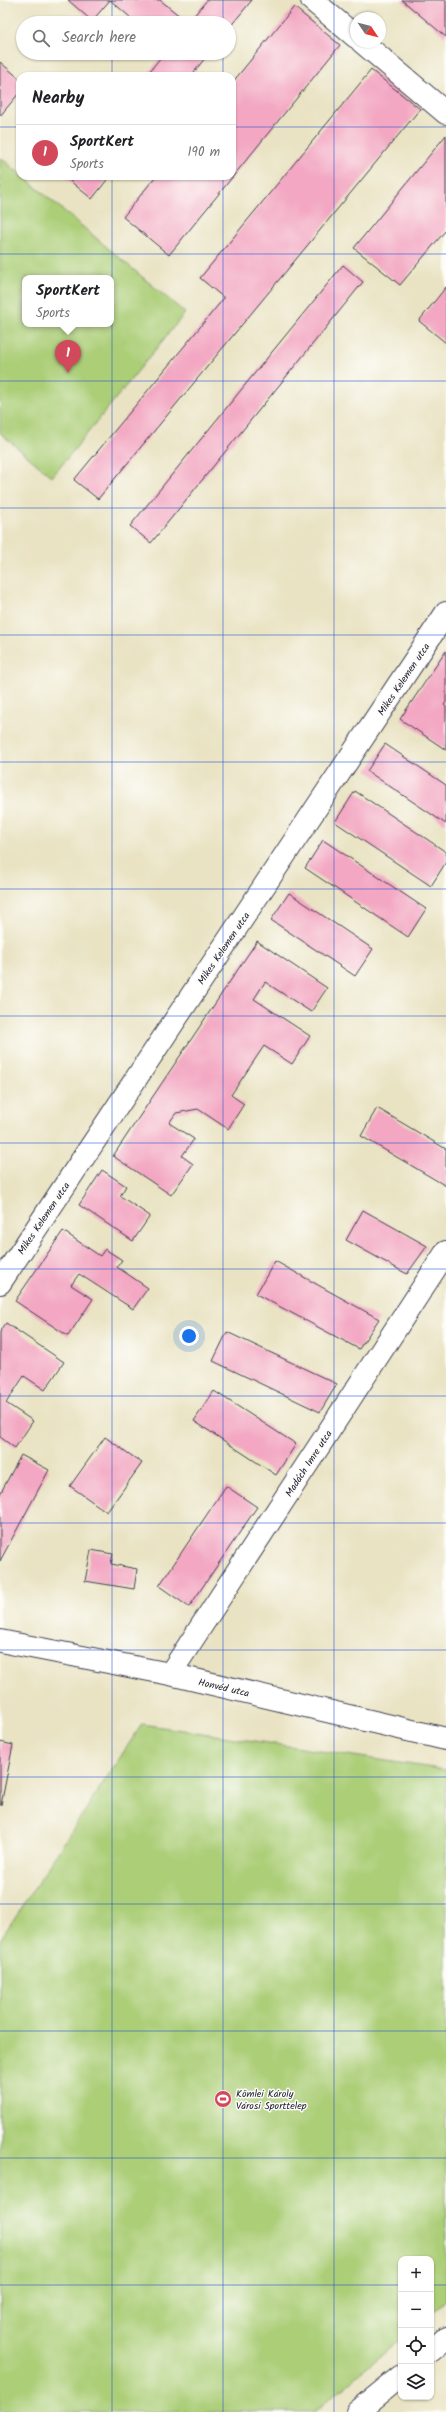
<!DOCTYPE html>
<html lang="en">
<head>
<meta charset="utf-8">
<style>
  body { margin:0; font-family:Kalam,sans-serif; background:#f6f6f6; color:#202124 }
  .controls { position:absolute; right:12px; bottom:12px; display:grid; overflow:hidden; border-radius:8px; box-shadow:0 1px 3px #0004 }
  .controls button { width:36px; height:36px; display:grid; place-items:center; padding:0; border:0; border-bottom:1px solid #e0e0e0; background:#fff; color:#202124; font:20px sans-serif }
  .compass { position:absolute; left:350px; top:12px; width:36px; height:36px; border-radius:50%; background:#fff; box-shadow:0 1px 3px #0004; rotate:125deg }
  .you { position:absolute; left:189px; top:1336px; width:14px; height:14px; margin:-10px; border:3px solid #fff; border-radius:50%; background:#1a73e8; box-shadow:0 0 0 6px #1a73e833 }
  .badge { display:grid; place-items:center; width:26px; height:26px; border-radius:50%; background:#d1495b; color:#fff; font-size:13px; font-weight:700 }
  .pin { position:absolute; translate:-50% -33px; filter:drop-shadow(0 1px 2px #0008) }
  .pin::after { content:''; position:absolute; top:21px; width:14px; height:12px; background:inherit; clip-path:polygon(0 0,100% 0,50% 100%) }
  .popup { position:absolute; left:22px; top:275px; width:92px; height:52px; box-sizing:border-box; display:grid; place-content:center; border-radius:8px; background:#fff; filter:drop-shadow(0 1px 3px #0005); font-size:13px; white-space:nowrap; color:#757577 }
  .popup b { font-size:15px; color:#202124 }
  .popup::after { content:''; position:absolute; left:50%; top:100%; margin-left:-8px; border:8px solid transparent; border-top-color:#fff }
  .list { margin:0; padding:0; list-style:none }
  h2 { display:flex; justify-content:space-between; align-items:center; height:52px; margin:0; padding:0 16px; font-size:17px }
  h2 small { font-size:13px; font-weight:400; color:#757577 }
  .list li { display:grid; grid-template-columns:26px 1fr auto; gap:12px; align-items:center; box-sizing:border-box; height:56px; padding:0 16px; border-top:1px solid #e0e0e0 }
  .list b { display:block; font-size:15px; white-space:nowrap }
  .list p { margin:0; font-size:13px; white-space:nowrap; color:#757577 }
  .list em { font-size:13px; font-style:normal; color:#757577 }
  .icon { flex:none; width:22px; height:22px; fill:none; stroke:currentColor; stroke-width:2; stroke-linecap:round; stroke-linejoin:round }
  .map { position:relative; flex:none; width:446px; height:2412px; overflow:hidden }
  .search { position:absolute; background:#fff; box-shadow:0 1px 3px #0004; left:16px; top:16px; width:220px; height:44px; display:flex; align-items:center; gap:10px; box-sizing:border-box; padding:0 14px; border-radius:22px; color:#757577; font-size:15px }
  .panel { position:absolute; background:#fff; box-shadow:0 1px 3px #0004; left:16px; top:72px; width:220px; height:108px; border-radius:12px }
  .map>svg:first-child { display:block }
  .green { fill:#abce77; stroke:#667859; fill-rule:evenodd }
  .building { fill:#f3a7c2 }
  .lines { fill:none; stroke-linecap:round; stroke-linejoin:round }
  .minor-casing { stroke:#403f4f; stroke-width:24 }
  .minor { stroke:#fff; stroke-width:22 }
  .grid { fill:none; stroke:#1d4ed8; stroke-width:1; stroke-opacity:0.55 }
  .labels { text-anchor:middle; stroke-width:3; stroke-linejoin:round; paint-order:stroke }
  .street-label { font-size:10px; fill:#22223b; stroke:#fdfcf7 }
  .poi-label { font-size:10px; fill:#22223b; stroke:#fdfcf7; text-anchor:start }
</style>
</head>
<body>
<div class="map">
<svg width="446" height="2412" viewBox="0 0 446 2412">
  <rect width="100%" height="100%" fill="#fdfcf7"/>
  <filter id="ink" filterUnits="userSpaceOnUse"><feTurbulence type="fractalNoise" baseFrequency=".025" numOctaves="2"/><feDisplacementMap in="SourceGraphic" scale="8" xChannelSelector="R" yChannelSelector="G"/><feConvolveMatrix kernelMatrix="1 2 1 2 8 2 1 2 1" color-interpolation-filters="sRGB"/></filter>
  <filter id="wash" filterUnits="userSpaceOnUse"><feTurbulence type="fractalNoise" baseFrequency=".012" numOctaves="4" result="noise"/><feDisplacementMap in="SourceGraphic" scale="16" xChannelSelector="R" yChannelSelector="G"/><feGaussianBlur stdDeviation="0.9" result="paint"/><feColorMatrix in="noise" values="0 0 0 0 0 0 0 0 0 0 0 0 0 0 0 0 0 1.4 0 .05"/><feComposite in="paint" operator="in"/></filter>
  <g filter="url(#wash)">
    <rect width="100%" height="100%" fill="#e9e3c3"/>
    <g class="green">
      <path d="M0,157L185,313L52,477L0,433ZM25,278H111V324H25Z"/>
      <polygon points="142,1724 446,1770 446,2301 431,2313 431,2259 401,2259 401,2339 314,2412 0,2412 0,1940"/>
    </g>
    <g id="blocks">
      <g class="building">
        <polygon points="68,0 160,0 182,18 178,23 137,23 110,0 92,21"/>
        <polygon points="207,0 252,0 229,28 229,23 188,23"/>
        <polygon points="402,0 446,0 446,37"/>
        <polygon points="294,7 340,45 169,255 123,217 156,176 232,176 232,83"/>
        <polygon points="164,53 209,53 191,76 146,76"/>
        <polygon points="0,62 20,79 20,92 0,116"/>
        <polygon points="371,70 420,109 98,499 74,480 224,298 200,278"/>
        <polygon points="446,135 446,230 400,285 354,248"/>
        <polygon points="64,176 110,176 92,199"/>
        <polygon points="343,265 363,282 151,543 130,526"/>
        <polygon points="446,287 446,343 419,321"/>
        <polygon points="446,651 446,702 444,705 446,707 446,750 400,719"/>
        <polygon points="385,744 446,785 446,824 367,771"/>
        <polygon points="355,791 446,852 446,862 431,886 335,822"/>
        <polygon points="323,840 426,909 408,937 305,868"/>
        <polygon points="289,893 373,949 355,976 271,920"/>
        <polygon points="257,941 327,988 311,1012 265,982 254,999 310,1036 292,1064 264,1046 231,1095 244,1104 228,1129 198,1109 176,1113 169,1123 194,1139 182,1156 193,1164 171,1195 113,1156"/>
        <polygon points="377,1108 446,1149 446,1186 361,1136"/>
        <polygon points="102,1170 126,1186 120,1196 150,1216 133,1241 79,1205"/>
        <polygon points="363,1210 427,1246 407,1274 346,1240"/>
        <polygon points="63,1231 100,1256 105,1249 122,1260 117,1267 148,1288 133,1309 79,1274 71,1285 93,1299 68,1336 15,1301"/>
        <polygon points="275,1261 379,1319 359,1349 256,1294"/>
        <polygon points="6,1323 64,1362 45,1390 24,1376 6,1403 33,1421 15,1448 0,1437 0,1332"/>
        <polygon points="227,1332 337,1384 320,1412 213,1361"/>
        <polygon points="214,1391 296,1444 276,1475 194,1421"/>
        <polygon points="105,1437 142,1463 107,1512 70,1486"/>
        <polygon points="21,1455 49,1470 0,1561 0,1494"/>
        <polygon points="226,1486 257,1507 189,1607 159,1586"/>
        <polygon points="91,1550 113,1554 111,1564 137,1569 134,1589 85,1581"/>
        <polygon points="0,1742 13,1745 1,1805 0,1805"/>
      </g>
    </g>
  </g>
  <g filter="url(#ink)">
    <use href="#blocks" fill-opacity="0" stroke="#403f4f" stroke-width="1"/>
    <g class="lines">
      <g class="minor-casing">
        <g id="minor">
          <polyline points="312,0 356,37"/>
          <polyline points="362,42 446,113"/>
          <polyline points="0,1283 446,613"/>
          <polyline points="0,1641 170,1674 446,1739"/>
          <polyline points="170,1674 446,1252"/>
          <polyline points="431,2351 446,2338"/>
          <polyline points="357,2412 401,2376"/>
        </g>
      </g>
      <use href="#minor" class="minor"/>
    </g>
  </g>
  <path class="grid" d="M112,0V23M223,0V23M334,0V2412M112,53V76M223,53V76M0,127H20M232,127H446M112,176V2412M223,176V2412M0,254H446M0,381H446M0,508H446M0,635H446M0,762H446M0,889H446M0,1016H446M0,1143H446M0,1269H446M0,1396H446M0,1523H446M0,1650H446M0,1777H446M0,1904H446M0,2031H446M0,2158H446M0,2285H401M431,2285H446"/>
  <defs>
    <g id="stadium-disc" transform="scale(0.9)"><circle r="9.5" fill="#d1495b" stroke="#fdfcf7"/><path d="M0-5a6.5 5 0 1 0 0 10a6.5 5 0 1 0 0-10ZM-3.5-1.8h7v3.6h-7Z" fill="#fff"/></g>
  </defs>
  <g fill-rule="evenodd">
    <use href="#stadium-disc" x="223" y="2099"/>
  </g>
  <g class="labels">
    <g class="street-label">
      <text transform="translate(403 679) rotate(-56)" y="4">Mikes Kelemen utca</text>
      <text transform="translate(223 948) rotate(-56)" y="4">Mikes Kelemen utca</text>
      <text transform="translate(43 1218) rotate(-56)" y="4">Mikes Kelemen utca</text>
      <text transform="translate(308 1463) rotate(-57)" y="4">Madách Imre utca</text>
      <text transform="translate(224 1687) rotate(13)" y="4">Honvéd utca</text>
    </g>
    <g class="poi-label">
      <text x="236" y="2097">Kömlei Károly<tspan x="236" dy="12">Városi Sporttelep</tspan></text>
    </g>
  </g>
</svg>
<div class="controls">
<button>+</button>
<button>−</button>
<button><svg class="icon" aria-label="locate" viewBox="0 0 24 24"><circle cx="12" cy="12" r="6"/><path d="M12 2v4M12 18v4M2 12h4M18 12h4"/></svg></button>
<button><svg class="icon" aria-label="layers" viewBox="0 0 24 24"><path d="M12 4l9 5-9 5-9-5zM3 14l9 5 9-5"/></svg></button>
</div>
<svg class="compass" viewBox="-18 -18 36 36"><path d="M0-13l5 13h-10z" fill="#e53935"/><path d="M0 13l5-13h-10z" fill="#757577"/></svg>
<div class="you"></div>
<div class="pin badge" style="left:68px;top:373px">1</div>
<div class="popup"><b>SportKert</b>Sports</div>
<div class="search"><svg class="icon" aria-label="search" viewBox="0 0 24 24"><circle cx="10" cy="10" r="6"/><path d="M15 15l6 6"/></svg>Search here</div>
<section class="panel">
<h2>Nearby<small></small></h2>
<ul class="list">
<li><span class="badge">1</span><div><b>SportKert</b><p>Sports</p></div><em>190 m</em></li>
</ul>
</section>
</div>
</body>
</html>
